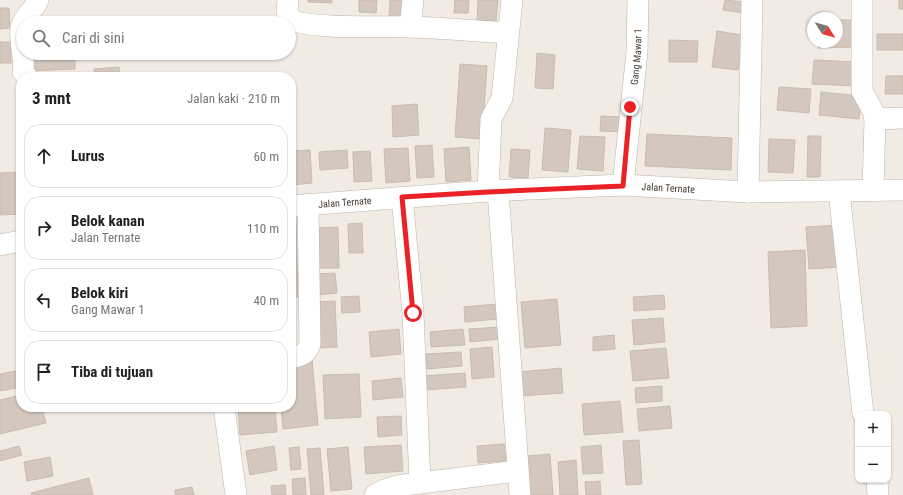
<!DOCTYPE html>
<html lang="id">
<head>
<meta charset="utf-8">
<style>
  body { margin:0; font-family:"Roboto Condensed",sans-serif; background:#f2f2f2; color:#222 }
  .controls { position:absolute; right:12px; bottom:12px; display:grid; overflow:hidden; border-radius:8px; box-shadow:0 1px 3px #0004 }
  .controls button { width:36px; height:36px; display:grid; place-items:center; padding:0; border:0; border-bottom:1px solid #e0e0e0; background:#fff; color:#222; font:20px sans-serif }
  .compass { position:absolute; left:807px; top:12px; width:36px; height:36px; border-radius:50%; background:#fff; box-shadow:0 1px 3px #0004; rotate:127deg }
  .stop { position:absolute; width:12px; height:12px; margin:-9px; border:3px solid #ea2125; border-radius:50%; background:#fff }
  .stop.end { background:#ea2125; border-color:#fff; box-shadow:0 1px 4px #0008 }
  .list { margin:0; padding:0; list-style:none }
  h2 { display:flex; justify-content:space-between; align-items:center; height:52px; margin:0; padding:0 16px; font-size:17px }
  h2 small { font-size:13px; font-weight:400; color:#767676 }
  .list li { display:grid; grid-template-columns:26px 1fr auto; gap:12px; align-items:center; box-sizing:border-box; height:64px; margin:0 8px 8px; padding:0 8px; border:1px solid #e0e0e0; border-radius:16px }
  .list b { display:block; font-size:15px; white-space:nowrap }
  .list p { margin:0; font-size:13px; white-space:nowrap; color:#767676 }
  .list em { font-size:13px; font-style:normal; color:#767676 }
  .icon { flex:none; width:22px; height:22px; fill:none; stroke:currentColor; stroke-width:2; stroke-linecap:round; stroke-linejoin:round }
  .map { position:relative; flex:none; width:903px; height:495px; overflow:hidden }
  .search { position:absolute; background:#fff; box-shadow:0 1px 3px #0004; left:16px; top:16px; width:280px; height:44px; display:flex; align-items:center; gap:10px; box-sizing:border-box; padding:0 14px; border-radius:22px; color:#767676; font-size:15px }
  .panel { position:absolute; background:#fff; box-shadow:0 1px 3px #0004; left:16px; top:72px; width:280px; height:340px; border-radius:16px }
  .map>svg:first-child { display:block }
  .building { fill:#d4c7bd; stroke:#cbbbae }
  .lines { fill:none; stroke-linecap:round; stroke-linejoin:round }
  .minor-casing { stroke:#beb4aa; stroke-width:22 }
  .minor { stroke:#fff; stroke-width:21 }
  .route { stroke:#ea2125; stroke-width:5 }
  .labels { text-anchor:middle; stroke-width:3.5; stroke-linejoin:round; paint-order:stroke }
  .street-label { font-size:10px; fill:#423a34; stroke:#fff }
</style>
</head>
<body>
<div class="map">
<svg width="903" height="495" viewBox="0 0 903 495">
  <rect width="100%" height="100%" fill="#f1ebe4"/>
  <g class="building">
    <polygon points="308,0 332,0 332,3 308,2"/>
    <polygon points="359,0 377,0 376,13 359,12"/>
    <polygon points="390,0 404,0 402,19 389,17"/>
    <polygon points="455,0 469,0 468,13 454,13"/>
    <polygon points="478,0 498,0 496,21 477,20"/>
    <polygon points="725,0 746,2 744,13 723,10"/>
    <rect x="899" y="0" width="4" height="9"/>
    <polygon points="0,8 9,8 10,28 0,29"/>
    <polygon points="837,20 853,20 854,47 818,48 818,42 837,42"/>
    <polygon points="717,31 743,35 738,70 712,67"/>
    <rect x="877" y="34" width="26" height="16"/>
    <polygon points="669,40 698,41 697,62 669,62"/>
    <rect x="0" y="42" width="11" height="21"/>
    <polygon points="29,53 75,53 75,69 30,71"/>
    <polygon points="537,53 555,55 553,89 535,88"/>
    <polygon points="814,60 857,62 856,86 812,84"/>
    <polygon points="460,64 487,66 482,139 455,137"/>
    <polygon points="119,67 120,77 94,77 94,69"/>
    <polygon points="886,76 903,76 903,94 885,94"/>
    <polygon points="779,87 811,89 809,113 777,110"/>
    <polygon points="821,92 861,96 859,119 819,115"/>
    <polygon points="417,104 419,135 393,137 392,106"/>
    <polygon points="601,116 623,117 622,132 600,131"/>
    <polygon points="545,128 571,130 568,172 542,170"/>
    <polygon points="647,134 732,138 731,170 645,166"/>
    <polygon points="580,136 605,137 603,171 577,169"/>
    <polygon points="808,136 821,136 820,177 807,177"/>
    <polygon points="769,139 795,140 793,173 768,172"/>
    <polygon points="432,145 434,177 417,178 415,146"/>
    <polygon points="469,147 471,180 446,182 444,149"/>
    <polygon points="408,148 410,181 386,183 384,149"/>
    <polygon points="511,149 530,150 528,178 509,177"/>
    <polygon points="310,150 312,183 291,185 291,151"/>
    <polygon points="347,150 348,168 320,170 319,152"/>
    <polygon points="370,151 372,181 354,182 353,152"/>
    <polygon points="21,172 21,214 0,215 0,173"/>
    <polygon points="296,218 298,297 291,297 291,219"/>
    <polygon points="362,223 363,253 349,253 348,224"/>
    <polygon points="837,225 840,267 809,269 806,227"/>
    <polygon points="338,227 339,268 319,268 318,228"/>
    <polygon points="805,250 807,326 771,328 768,252"/>
    <polygon points="335,273 337,293 316,295 315,274"/>
    <polygon points="664,295 665,309 634,311 633,297"/>
    <polygon points="359,296 360,312 342,313 341,297"/>
    <polygon points="557,299 561,345 525,348 521,302"/>
    <polygon points="335,301 337,347 316,348 314,302"/>
    <polygon points="497,304 498,319 465,322 464,307"/>
    <polygon points="663,318 665,342 634,345 632,320"/>
    <polygon points="500,327 501,339 470,342 469,329"/>
    <polygon points="399,329 401,354 371,357 369,332"/>
    <polygon points="463,329 465,345 431,347 430,332"/>
    <polygon points="614,335 615,349 593,351 593,337"/>
    <polygon points="492,347 494,377 472,379 470,349"/>
    <polygon points="666,348 669,378 633,381 630,351"/>
    <polygon points="461,352 462,366 427,369 426,354"/>
    <polygon points="312,359 318,425 283,429 281,407 291,407 291,361"/>
    <polygon points="561,368 563,393 521,396 519,372"/>
    <polygon points="21,370 21,387 0,391 0,374"/>
    <polygon points="465,373 466,387 424,390 423,376"/>
    <polygon points="359,374 361,417 325,419 323,375"/>
    <polygon points="401,378 403,397 373,400 372,381"/>
    <polygon points="662,386 662,401 636,403 635,388"/>
    <polygon points="21,395 21,407 42,407 46,423 0,434 0,400"/>
    <polygon points="620,401 623,432 584,435 582,404"/>
    <polygon points="670,406 672,428 639,431 637,409"/>
    <polygon points="238,407 275,407 277,432 240,435"/>
    <polygon points="401,416 402,435 378,437 377,417"/>
    <polygon points="639,440 642,484 626,485 623,441"/>
    <polygon points="504,444 506,461 478,463 477,446"/>
    <polygon points="401,445 403,471 366,474 364,447"/>
    <polygon points="601,445 603,473 583,474 581,447"/>
    <polygon points="19,446 22,455 0,461 0,451"/>
    <polygon points="274,446 277,470 250,475 246,451"/>
    <polygon points="299,447 301,469 291,470 289,448"/>
    <polygon points="348,447 352,489 331,491 327,449"/>
    <polygon points="320,448 324,495 311,495 307,449"/>
    <polygon points="550,454 553,495 530,495 527,456"/>
    <polygon points="50,457 53,476 27,481 24,462"/>
    <polygon points="576,460 578,495 560,495 558,462"/>
    <polygon points="89,478 93,495 32,495 31,493"/>
    <polygon points="305,478 306,495 293,495 292,479"/>
    <polygon points="600,481 601,495 586,495 585,482"/>
    <polygon points="285,485 286,495 272,495 271,486"/>
    <polygon points="192,487 194,495 175,495 175,490"/>
  </g>
  <g class="lines">
    <g class="minor-casing">
      <g id="minor">
        <path d="M288,0L287,11L289,18C303,30 387,26 410,27C443,28 475,31 508,33"/>
        <polyline points="862,0 862,91 873,111 875,119 873,191"/>
        <polyline points="410,27 413,0"/>
        <path d="M27,77L23,72C25,58 19,41 21,27C24,16 34,10 38,0"/>
        <polyline points="875,119 903,118"/>
        <path id="s1" d="M623,185L637,52L638,0"/>
        <polyline points="488,191 491,119 502,98 512,0"/>
        <polyline points="498,191 520,495"/>
        <polyline points="839,191 863,414"/>
        <polyline points="748,192 752,0"/>
        <polyline points="402,197 413,313 420,483"/>
        <path id="s2" d="M291,206L488,191L623,185L748,192L903,190"/>
        <polyline points="0,245 21,241"/>
        <path d="M291,357C301,356 307,354 310,344L308,204"/>
        <polyline points="224,407 236,495"/>
        <polyline points="877,480 878,495"/>
        <polyline points="375,495 384,490 397,486 517,471"/>
      </g>
    </g>
    <use href="#minor" class="minor"/>
  </g>
  <g class="lines">
    <polyline class="route" points="413,313 402,197 488,192 623,186 630,107"/>
  </g>
  <g class="labels">
    <g class="street-label">
      <text dy="4" stroke="none"><textPath href="#s1" startOffset="129">Gang Mawar 1</textPath></text>
      <text dy="4" stroke="none"><textPath href="#s2" startOffset="378">Jalan Ternate</textPath></text>
      <text dy="4" stroke="none"><textPath href="#s2" startOffset="54">Jalan Ternate</textPath></text>
    </g>
  </g>
</svg>
<div class="controls">
<button>+</button>
<button>−</button>
</div>
<svg class="compass" viewBox="-18 -18 36 36"><path d="M0-13l5 13h-10z" fill="#e53935"/><path d="M0 13l5-13h-10z" fill="#767676"/></svg>
<div class="stop" style="left:413px;top:313px"></div>
<div class="stop end" style="left:630px;top:107px"></div>
<div class="search"><svg class="icon" aria-label="search" viewBox="0 0 24 24"><circle cx="10" cy="10" r="6"/><path d="M15 15l6 6"/></svg>Cari di sini</div>
<section class="panel">
<h2>3 mnt<small>Jalan kaki · 210 m</small></h2>
<ul class="list">
<li><svg class="icon" aria-label="ahead" viewBox="0 0 24 24"><path d="M12 20V5M6 11l6-6 6 6"/></svg><div><b>Lurus</b></div><em>60 m</em></li>
<li><svg class="icon" aria-label="right" viewBox="0 0 24 24"><path d="M7 20v-9h11M14 6l5 5-5 5"/></svg><div><b>Belok kanan</b><p>Jalan Ternate</p></div><em>110 m</em></li>
<li><svg class="icon" aria-label="left" viewBox="0 0 24 24"><path d="M17 20v-9H6M10 6l-5 5 5 5"/></svg><div><b>Belok kiri</b><p>Gang Mawar 1</p></div><em>40 m</em></li>
<li><svg class="icon" aria-label="arrive" viewBox="0 0 24 24"><path d="M6 21V4h12l-3 4 3 4H6"/></svg><div><b>Tiba di tujuan</b></div></li>
</ul>
</section>
</div>
</body>
</html>
